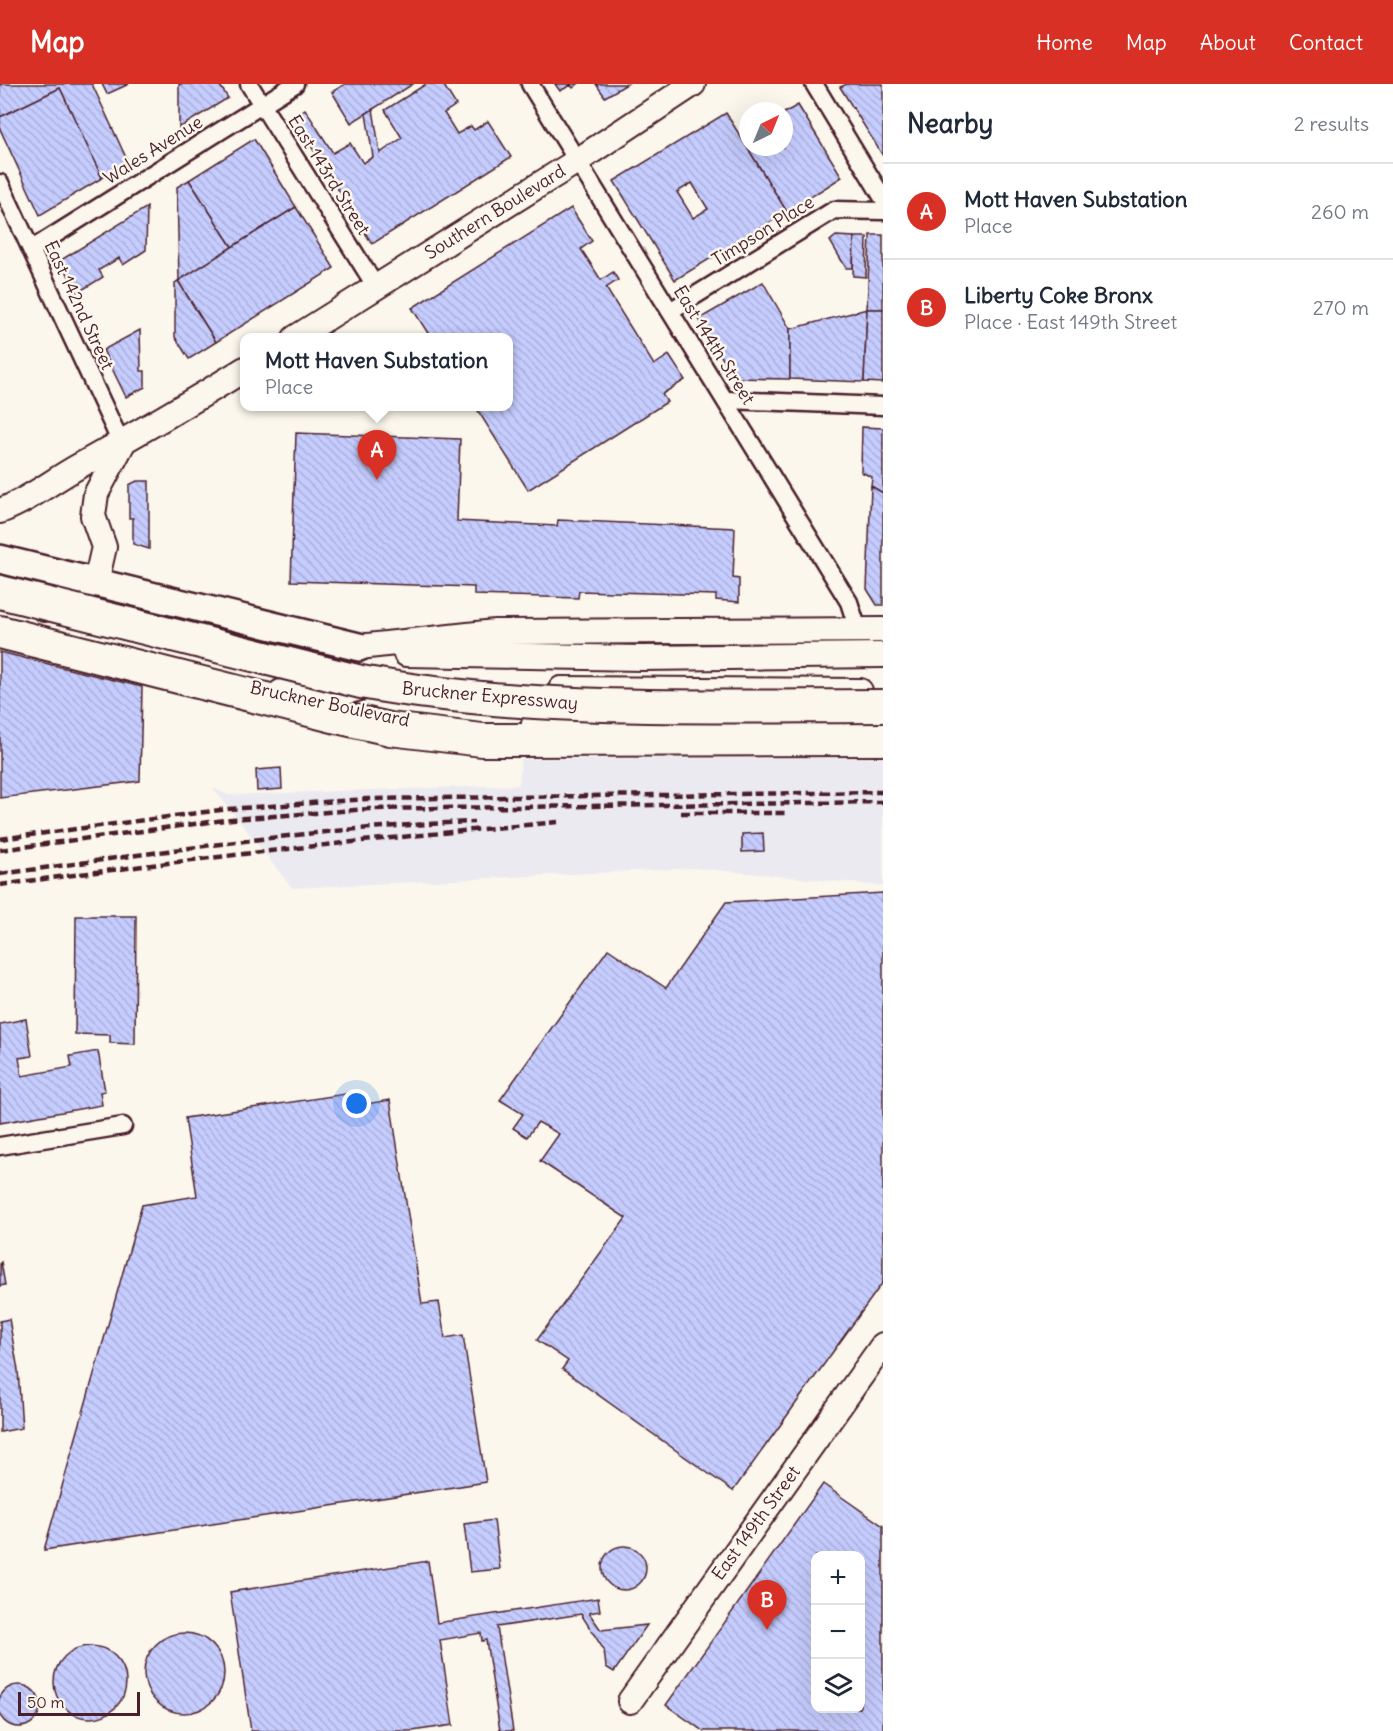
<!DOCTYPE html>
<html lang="en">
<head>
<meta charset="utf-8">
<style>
  body { margin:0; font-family:Delius,sans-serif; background:#f6f6f7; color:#1f2937 }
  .controls { position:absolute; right:18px; bottom:18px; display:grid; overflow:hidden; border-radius:12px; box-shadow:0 6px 24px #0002 }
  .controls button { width:54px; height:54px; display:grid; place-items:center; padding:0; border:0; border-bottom:2px solid #e0e1e3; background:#fff; color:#1f2937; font:30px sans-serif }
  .compass { position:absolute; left:739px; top:18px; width:54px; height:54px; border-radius:50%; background:#fff; box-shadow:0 6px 24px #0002; rotate:43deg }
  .scale { position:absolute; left:18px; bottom:15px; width:122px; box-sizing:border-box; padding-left:6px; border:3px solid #4a1f2b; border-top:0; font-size:16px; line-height:21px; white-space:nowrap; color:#4a1f2b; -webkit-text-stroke:4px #fbf7ec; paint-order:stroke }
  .you { position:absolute; left:357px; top:1020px; width:21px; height:21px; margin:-15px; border:4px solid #fff; border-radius:50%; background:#1a73e8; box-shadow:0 0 0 9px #1a73e833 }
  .badge { display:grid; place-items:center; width:39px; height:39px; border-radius:50%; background:#d93025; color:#fff; font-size:20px; font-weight:700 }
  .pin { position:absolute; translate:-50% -50px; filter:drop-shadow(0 2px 3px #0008) }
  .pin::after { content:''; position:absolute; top:32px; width:21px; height:18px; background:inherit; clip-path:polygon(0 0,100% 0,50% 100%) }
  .popup { position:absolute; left:240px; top:249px; width:273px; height:78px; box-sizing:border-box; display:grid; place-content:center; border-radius:12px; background:#fff; filter:drop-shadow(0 2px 4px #0005); font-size:20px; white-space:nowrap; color:#747a83 }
  .popup b { font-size:22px; color:#1f2937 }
  .popup::after { content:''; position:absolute; left:50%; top:100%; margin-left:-12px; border:12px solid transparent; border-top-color:#fff }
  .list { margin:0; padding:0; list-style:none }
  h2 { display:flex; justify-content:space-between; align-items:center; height:78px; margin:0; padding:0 24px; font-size:26px }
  h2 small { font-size:20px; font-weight:400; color:#747a83 }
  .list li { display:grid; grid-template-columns:39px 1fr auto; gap:18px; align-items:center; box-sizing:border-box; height:96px; padding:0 24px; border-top:2px solid #e0e1e3 }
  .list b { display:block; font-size:22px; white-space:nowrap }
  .list p { margin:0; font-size:20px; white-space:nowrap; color:#747a83 }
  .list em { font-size:20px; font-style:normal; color:#747a83 }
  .icon { flex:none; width:33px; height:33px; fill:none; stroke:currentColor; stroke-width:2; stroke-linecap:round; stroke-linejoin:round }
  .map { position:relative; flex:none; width:883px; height:1647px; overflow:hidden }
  header { display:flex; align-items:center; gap:36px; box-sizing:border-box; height:84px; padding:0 30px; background:#d93025; color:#fff }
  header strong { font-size:28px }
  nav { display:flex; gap:33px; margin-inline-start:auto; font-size:21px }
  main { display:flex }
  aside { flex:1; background:#fff }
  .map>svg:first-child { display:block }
  .built { fill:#ebeaf1 }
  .building { fill:url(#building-back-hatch); stroke:#4a1f2b; stroke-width:1.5; fill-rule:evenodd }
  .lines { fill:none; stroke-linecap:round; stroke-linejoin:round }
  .minor-casing { stroke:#4a1f2b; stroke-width:21 }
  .secondary-casing { stroke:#4a1f2b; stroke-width:28 }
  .primary-casing { stroke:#4a1f2b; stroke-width:32 }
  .motorway-casing { stroke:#4a1f2b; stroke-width:36 }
  .minor { stroke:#fbf7ec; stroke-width:16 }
  .secondary { stroke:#fbf7ec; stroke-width:24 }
  .primary { stroke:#fbf7ec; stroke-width:27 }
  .motorway { stroke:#fbf7ec; stroke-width:32 }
  .rail { stroke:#4a1f2b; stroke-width:4.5; stroke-dasharray:9 4.5; stroke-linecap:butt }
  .motorway-bridge-casing { stroke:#4a1f2b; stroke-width:36; stroke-linecap:butt }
  .motorway-bridge { stroke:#fbf7ec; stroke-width:32 }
  .labels { text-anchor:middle; stroke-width:5; stroke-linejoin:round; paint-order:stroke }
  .street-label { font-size:18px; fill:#4a1f2b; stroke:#fbf7ec }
</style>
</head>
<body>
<header>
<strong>Map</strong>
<nav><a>Home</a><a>Map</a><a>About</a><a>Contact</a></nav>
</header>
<main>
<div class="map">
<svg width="883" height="1647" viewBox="0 0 883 1647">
  <defs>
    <pattern id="building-back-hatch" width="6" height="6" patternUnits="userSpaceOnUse" patternTransform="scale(1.5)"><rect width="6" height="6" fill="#c5ccfe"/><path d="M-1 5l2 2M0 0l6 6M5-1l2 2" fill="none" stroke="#abafda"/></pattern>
  </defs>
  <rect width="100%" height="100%" fill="#fbf7ec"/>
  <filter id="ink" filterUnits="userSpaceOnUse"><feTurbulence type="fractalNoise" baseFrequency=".0167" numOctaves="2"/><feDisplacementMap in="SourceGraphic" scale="12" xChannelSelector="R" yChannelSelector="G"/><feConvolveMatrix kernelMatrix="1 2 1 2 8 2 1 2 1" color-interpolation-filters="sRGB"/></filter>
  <g filter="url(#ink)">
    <polygon class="built" points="883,674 883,802 694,784 292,804 213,704 228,711 519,701 521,675"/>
    <g class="building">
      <polygon points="0,0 92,0 128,78 102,94 60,4 0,33"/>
      <polygon points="102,0 129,0 107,10"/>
      <polygon points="179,0 219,0 228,14 179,44"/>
      <polygon points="345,0 413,0 351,39 332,8"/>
      <polygon points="426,0 443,0 456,21 444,29 457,50 471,42 474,46 488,37 511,73 372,160 293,33 305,25 333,69 350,59 363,79 373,73 366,30 373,25 380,69 402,54 385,26"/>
      <polygon points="555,0 578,0 573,4 571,1 560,7"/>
      <polygon points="596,0 627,0 605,13"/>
      <polygon points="847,0 883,0 883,72 840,3"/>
      <polygon points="60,4 102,94 40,131 0,45 0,33"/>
      <polygon points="798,21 842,93 787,128 742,55 748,51 748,63 784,63 784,29"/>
      <path d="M726,29L787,128L675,196L614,97ZM692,99L708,125L693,134L677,108Z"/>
      <polygon points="254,55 296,123 232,163 189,96"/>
      <polygon points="189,96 232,163 179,197 177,103"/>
      <polygon points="147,123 146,166 123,181 119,174 99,186 103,193 77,209 61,176"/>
      <polygon points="296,123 334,184 216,258 178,197"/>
      <polygon points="571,124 592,157 581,165 601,196 613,188 618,196 606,204 654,281 669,271 685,296 662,310 667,318 528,406 475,322 509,322 509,254 431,254 412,224"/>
      <polygon points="870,151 883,151 883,225 867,225"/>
      <polygon points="836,152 854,153 853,184 846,184 830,157"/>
      <polygon points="854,153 867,153 866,193 853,192"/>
      <polygon points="178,197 216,258 189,275 175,253 175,199"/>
      <polygon points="763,198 790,245 790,295 734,294 699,235"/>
      <polygon points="867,225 864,298 790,295 790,245"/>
      <polygon points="867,225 883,225 883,299 864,298"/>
      <polygon points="140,246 141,287 145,287 145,303 126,313 103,266"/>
      <polygon points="862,343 883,344 883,409 871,402 872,393 861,388"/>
      <polygon points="296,349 460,355 457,437 557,442 558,436 735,444 733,494 739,495 739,518 716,516 716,511 579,507 578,514 474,511 474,503 291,497"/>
      <polygon points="137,397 149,397 149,465 133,460 133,434 129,434 129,401"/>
      <polygon points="871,402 883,409 883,521 877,521 867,505"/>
      <polygon points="0,568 142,603 140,697 0,714"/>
      <polygon points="281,684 282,705 257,707 256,686"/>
      <polygon points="763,749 764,767 742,768 742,750"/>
      <polygon points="883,809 883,1198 733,1407 562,1285 568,1277 537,1256 626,1134 540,1077 559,1050 538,1038 527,1053 513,1044 523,1030 500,1016 608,865 666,904 726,818"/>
      <polygon points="76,832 136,832 135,960 110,959 110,951 75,950"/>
      <polygon points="26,935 32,972 19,974 22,992 72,983 70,972 98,967 105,1007 100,1008 102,1021 0,1039 0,940"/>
      <polygon points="352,1009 354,1022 390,1016 422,1220 439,1218 445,1254 463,1251 486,1398 44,1466 142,1121 197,1112 185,1034"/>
      <polygon points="1,1178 5,1201 0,1202 0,1179"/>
      <polygon points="9,1235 18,1286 22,1344 0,1348 0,1237"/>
      <path d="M823,1400L883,1442V1647H703L666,1621ZM816,1472H860V1624H816Z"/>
      <polygon points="494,1436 500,1485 470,1488 464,1440"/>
      <circle cx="624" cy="1484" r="22"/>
      <polygon points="428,1477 437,1539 598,1514 600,1527 589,1529 601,1546 647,1541 614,1588 606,1583 604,1566 581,1530 497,1543 513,1647 500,1647 486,1556 482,1557 481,1549 440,1556 453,1641 412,1647 251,1647 230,1508"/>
      <circle cx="184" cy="1589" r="40"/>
      <circle cx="90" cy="1598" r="36"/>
      <circle cx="19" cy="1622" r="21"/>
    </g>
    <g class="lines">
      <g class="minor-casing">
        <g id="minor">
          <polyline points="249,0 376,203"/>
          <polyline points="530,0 849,518 858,546"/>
          <polyline points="814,0 883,114"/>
          <polyline points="0,99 122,361"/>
          <polyline points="32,165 295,0"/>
          <polyline points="670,227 834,126 883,127"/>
          <polyline points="726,316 883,322"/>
          <polyline points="0,1062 123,1042"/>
        </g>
      </g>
      <g class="secondary-casing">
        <g id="secondary">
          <polyline points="295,254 577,77 693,0"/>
          <path d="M0,427C29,416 52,397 79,382C135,351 190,319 245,285"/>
          <polyline points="44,525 96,498 104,463 93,432 96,410 122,361"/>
          <polyline points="359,563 495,548 883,546"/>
          <polyline points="406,570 642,574 883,571"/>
          <polyline points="561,605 860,607"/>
          <polyline points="281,608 330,612 365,603"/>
          <polyline points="534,640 740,638"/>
          <polyline points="630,1617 883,1261"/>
        </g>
      </g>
      <g class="primary-casing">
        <polyline id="primary" points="0,475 359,563"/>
      </g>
      <g class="motorway-casing">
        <polyline id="motorway" points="0,548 341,634 390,645 482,656 883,655"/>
      </g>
      <use href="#minor" class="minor"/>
      <use href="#secondary" class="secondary"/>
      <use href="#primary" class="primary"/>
      <use href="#motorway" class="motorway"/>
      <g class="rail">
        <polyline points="681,729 787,729"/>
        <polyline points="0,755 228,725 367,715 883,708"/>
        <polyline points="0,766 232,735 369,725 883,718"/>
        <path d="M0,790C158,769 314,743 474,738"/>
        <path d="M0,801C185,775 371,755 558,738"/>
      </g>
      <g class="motorway-bridge-casing">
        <path id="motorway-bridge" d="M0,508L361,598C533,629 709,622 883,622"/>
      </g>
      <use href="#motorway-bridge" class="motorway-bridge"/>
    </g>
  </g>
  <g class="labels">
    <g class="street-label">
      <text transform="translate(153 66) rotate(-32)" y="6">Wales Avenue</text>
      <text transform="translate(329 91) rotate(58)" y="6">East 143rd Street</text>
      <text transform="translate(495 128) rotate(-32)" y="6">Southern Boulevard</text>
      <text transform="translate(763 147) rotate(-32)" y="6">Timpson Place</text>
      <text transform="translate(79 221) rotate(65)" y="6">East 142nd Street</text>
      <text transform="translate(714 261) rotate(58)" y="6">East 144th Street</text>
      <text transform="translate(490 612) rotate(5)" y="6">Bruckner Expressway</text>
      <text transform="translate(330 620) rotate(12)" y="6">Bruckner Boulevard</text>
      <text transform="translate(756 1439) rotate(-54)" y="6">East 149th Street</text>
    </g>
  </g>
</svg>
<div class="controls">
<button>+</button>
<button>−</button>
<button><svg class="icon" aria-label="layers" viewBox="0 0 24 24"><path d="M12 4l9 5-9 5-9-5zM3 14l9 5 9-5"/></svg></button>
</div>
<svg class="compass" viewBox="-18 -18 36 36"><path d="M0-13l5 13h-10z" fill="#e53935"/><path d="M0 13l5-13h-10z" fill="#747a83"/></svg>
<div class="scale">50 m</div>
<div class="you"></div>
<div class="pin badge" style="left:377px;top:396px">A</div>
<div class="popup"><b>Mott Haven Substation</b>Place</div>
<div class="pin badge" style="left:767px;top:1546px">B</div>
</div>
<aside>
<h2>Nearby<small>2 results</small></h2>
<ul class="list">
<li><span class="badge">A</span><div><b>Mott Haven Substation</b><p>Place</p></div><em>260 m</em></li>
<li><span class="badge">B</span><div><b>Liberty Coke Bronx</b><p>Place · East 149th Street</p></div><em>270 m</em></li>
</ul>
</aside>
</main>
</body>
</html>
